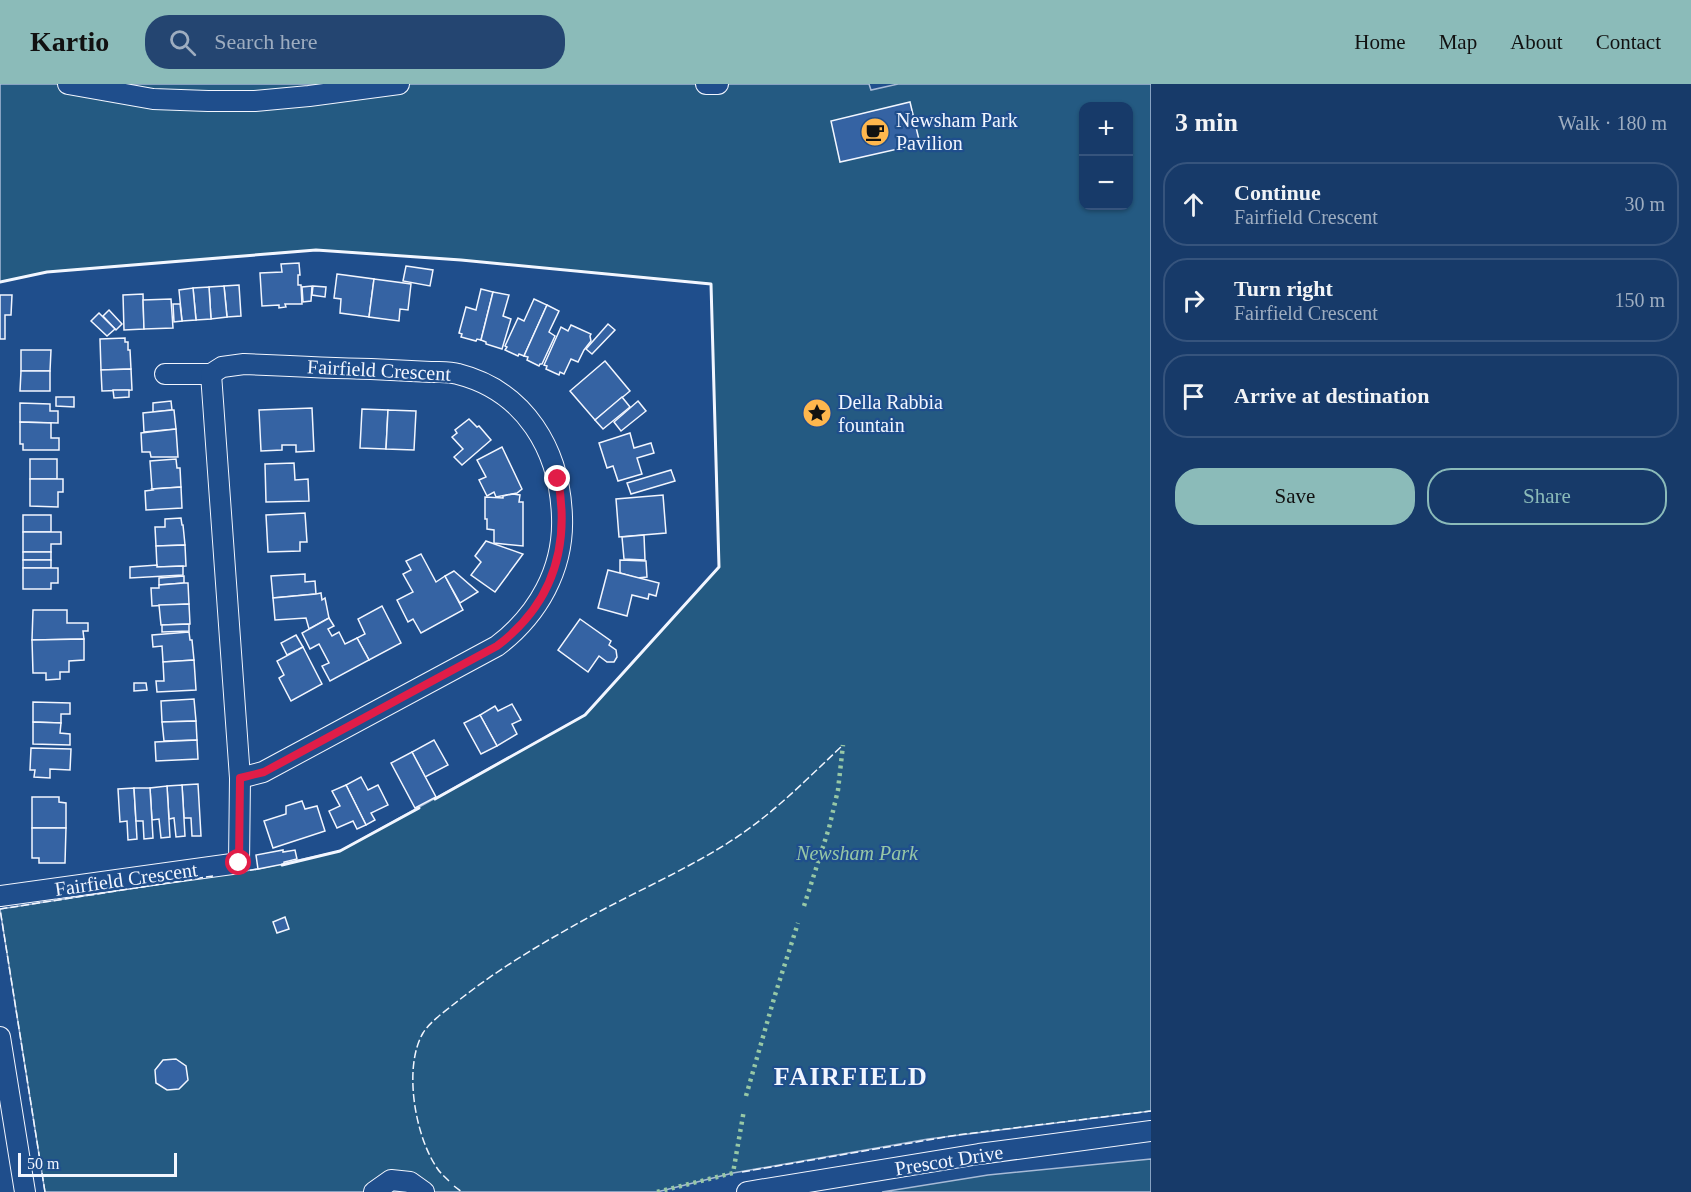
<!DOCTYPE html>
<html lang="en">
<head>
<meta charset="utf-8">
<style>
  body { margin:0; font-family:"Times New Roman",serif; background:#244571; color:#f1f3f6 }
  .controls { position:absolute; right:18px; top:18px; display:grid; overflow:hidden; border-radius:12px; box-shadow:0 2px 4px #0004 }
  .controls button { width:54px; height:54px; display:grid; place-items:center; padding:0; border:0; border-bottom:2px solid #36547d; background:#173a69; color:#f1f3f6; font:30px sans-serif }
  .scale { position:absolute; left:18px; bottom:15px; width:159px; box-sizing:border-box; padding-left:6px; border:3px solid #f2f6ff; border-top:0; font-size:16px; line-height:21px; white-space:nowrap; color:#f2f6ff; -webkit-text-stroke:4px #1f4e8c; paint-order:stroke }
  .stop { position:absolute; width:18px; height:18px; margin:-14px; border:4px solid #e11d48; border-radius:50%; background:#fff }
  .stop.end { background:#e11d48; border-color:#fff; box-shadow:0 2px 6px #0008 }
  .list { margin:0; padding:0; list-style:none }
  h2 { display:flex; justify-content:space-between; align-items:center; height:78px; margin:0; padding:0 24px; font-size:26px }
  h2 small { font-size:20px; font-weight:400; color:#9eadc0 }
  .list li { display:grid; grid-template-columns:39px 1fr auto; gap:18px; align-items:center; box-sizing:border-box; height:84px; margin:0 12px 12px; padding:0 12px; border:2px solid #36547d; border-radius:24px }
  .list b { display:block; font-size:22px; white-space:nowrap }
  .list p { margin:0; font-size:20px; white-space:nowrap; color:#9eadc0 }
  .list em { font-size:20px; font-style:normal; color:#9eadc0 }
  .actions { display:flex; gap:12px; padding:18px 24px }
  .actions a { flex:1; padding:14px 0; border:2px solid #8bbbb9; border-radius:24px; text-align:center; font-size:21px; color:#8bbbb9 }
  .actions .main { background:#8bbbb9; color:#111 }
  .icon { flex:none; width:33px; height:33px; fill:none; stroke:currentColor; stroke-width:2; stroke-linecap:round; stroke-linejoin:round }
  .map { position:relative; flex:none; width:1151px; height:1108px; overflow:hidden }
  header { display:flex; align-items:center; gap:36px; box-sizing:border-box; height:84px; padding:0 30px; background:#8bbbb9; color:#111 }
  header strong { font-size:28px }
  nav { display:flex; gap:33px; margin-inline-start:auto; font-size:21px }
  .search { width:420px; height:54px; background:#244571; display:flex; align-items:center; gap:15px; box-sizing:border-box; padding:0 21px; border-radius:24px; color:#9eadc0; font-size:22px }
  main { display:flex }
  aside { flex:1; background:#173a69 }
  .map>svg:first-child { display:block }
  .green { fill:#245a82; stroke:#a8bbd7; stroke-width:1.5; fill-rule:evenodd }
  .building { fill:#3563a3; stroke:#f2f6ff; stroke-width:1.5 }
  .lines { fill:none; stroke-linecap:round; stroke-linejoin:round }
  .street-casing { stroke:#f2f6ff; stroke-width:22 }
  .street { stroke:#1f4e8c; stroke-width:20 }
  .hedge { stroke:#97c8a6; stroke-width:4.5; stroke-dasharray:3 4.5; stroke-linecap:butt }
  .fence { stroke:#f2f6ff; stroke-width:1.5; stroke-dasharray:8 3; stroke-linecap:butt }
  .wall { stroke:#f2f6ff; stroke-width:3 }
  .route { stroke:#e11d48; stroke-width:8 }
  .labels { text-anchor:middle; stroke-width:4.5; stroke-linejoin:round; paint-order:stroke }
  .poi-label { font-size:20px; fill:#f2f6ff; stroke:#1f4e8c; text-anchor:start }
  .street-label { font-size:20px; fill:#f2f6ff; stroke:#1f4e8c }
  .park-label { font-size:20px; font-style:italic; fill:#97c8a6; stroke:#1f4e8c }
  .district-label { font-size:26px; font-weight:bold; letter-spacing:1.5px; fill:#f2f6ff; stroke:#1f4e8c }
</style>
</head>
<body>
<header>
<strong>Kartio</strong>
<div class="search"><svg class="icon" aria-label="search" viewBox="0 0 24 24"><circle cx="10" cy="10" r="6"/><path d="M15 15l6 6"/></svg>Search here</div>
<nav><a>Home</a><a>Map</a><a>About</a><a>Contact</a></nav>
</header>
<main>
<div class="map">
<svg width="1151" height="1108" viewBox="0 0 1151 1108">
  <rect width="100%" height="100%" fill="#1f4e8c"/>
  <g class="green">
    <path d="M0,0H869L871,6L898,0H1151V1027L928,1055L733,1089L657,1108H45L0,825L258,785L340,767L585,631L719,483L711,200L461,176L316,166L47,188L0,198ZM1084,22H1128V122H1084Z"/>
    <polygon points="1151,1075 1151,1108 882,1108 988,1091"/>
  </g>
  <g class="building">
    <polygon points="910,18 920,60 840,78 831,37"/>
    <polygon points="299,179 300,191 298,191 298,201 301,201 302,220 285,220 286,223 279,224 279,221 262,222 260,189 282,188 281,180"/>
    <polygon points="406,182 433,186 430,202 403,197"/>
    <polygon points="337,190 374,195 369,233 340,229 341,215 334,214"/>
    <polygon points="374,195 411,200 408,226 400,225 399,237 369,233"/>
    <polygon points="239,201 241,232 227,233 224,202"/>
    <polygon points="224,202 227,233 211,235 209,203"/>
    <polygon points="312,202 311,217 303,218 302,203"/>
    <polygon points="313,202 326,203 325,213 312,211"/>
    <polygon points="209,203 211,235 196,236 193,204"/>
    <polygon points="193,204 196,236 182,237 179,206"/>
    <polygon points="481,205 493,208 481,256 477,255 476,257 461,253 462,250 459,249 466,223 476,226"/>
    <polygon points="493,208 509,211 503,232 511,235 502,265 486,260 486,258 481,256"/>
    <polygon points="143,210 144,245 124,246 123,211"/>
    <polygon points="0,211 12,211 11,231 5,231 5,255 0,255"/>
    <polygon points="171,215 173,244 144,245 143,216"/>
    <polygon points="534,215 547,221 524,272 519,270 518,272 505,266 507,263 505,262 518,234 524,237"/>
    <polygon points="173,220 180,220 182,237 174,238"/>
    <polygon points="547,221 559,227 549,248 555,252 542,280 540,280 539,282 527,276 528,273 524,272"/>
    <polygon points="109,226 122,240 116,246 103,232"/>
    <polygon points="99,229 115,245 107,252 91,237"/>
    <polygon points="608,240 615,246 592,270 586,265"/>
    <polygon points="571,241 591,250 590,252 591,257 584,266 578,278 571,275 564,290 560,288 559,291 546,285 547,282 544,281 561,243 568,247"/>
    <polygon points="125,254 125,258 128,258 128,266 130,266 131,285 101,286 100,255"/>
    <polygon points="21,266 51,266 50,287 21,287"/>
    <polygon points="605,277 630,307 595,336 570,307"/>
    <polygon points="131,285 132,306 102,307 101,286"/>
    <polygon points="21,287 50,287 50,307 20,307"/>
    <polygon points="113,306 129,306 129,313 114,314"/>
    <polygon points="56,313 74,313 74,323 56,322"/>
    <polygon points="622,313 630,323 603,345 595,336"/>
    <polygon points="171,317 172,326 153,328 153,319"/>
    <polygon points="638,317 646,327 621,347 614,338"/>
    <polygon points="20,319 50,320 50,327 58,327 58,339 20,338"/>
    <polygon points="312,324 314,367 296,368 296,361 282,361 282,366 261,367 259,326"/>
    <polygon points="362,325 388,326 386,365 360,364"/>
    <polygon points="172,326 174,326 176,345 144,348 143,329"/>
    <polygon points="388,326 416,327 414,366 386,365"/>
    <polygon points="469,335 477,343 479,342 491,356 462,381 454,373 463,365 452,353 457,349 455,346"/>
    <polygon points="20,338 51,339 51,354 59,354 59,366 23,366 23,360 20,360"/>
    <polygon points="176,345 178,373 151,373 150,368 142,368 141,349"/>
    <polygon points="630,349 634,364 651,359 654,369 637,374 642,390 618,397 613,382 607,384 599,359"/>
    <polygon points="502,363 522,405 517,409 496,413 494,408 487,412 479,396 486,393 477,376"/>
    <rect x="30" y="375" width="27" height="20"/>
    <polygon points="176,375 177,384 180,384 181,403 152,405 150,377"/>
    <polygon points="294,379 295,396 308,395 309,417 266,418 265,380"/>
    <polygon points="671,386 675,397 631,410 627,399"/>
    <polygon points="30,395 63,395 63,408 58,408 58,423 30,422"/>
    <polygon points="181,403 182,424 146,426 145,407 153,406 152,405"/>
    <polygon points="513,410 520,411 519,418 523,418 523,462 494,459 494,446 487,445 487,435 485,435 485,413 503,414 503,412"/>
    <polygon points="663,411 666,449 619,453 616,415"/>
    <polygon points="305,429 307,458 300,458 300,467 268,468 266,431"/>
    <rect x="23" y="431" width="28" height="17"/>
    <polygon points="181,434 182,441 183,441 185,461 156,462 155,443 165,443 165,435"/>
    <polygon points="23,448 61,448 61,460 51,460 51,468 23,468"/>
    <polygon points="644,451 645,476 624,475 622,453"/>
    <polygon points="486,457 523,470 495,508 471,491 481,478 475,472"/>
    <polygon points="185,461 186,482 157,483 156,462"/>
    <rect x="23" y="468" width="28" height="8"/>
    <polygon points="421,470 436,498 445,492 463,526 421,549 413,535 408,538 397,516 413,508 403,490 411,486 406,477"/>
    <rect x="23" y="476" width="28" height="8"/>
    <polygon points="620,476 646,477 647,493 637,494 620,489"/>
    <polygon points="157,481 157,483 183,482 183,491 130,494 130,483"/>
    <polygon points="23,484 58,484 58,499 51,499 51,505 23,505"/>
    <polygon points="608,486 659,499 656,512 649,510 648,515 632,511 627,532 598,524"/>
    <polygon points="454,487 478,508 460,519 445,492"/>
    <polygon points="305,490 305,498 315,497 316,510 273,514 271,492"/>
    <polygon points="184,492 184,499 159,501 159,494"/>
    <polygon points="184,499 188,499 189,520 152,522 151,504 159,504 159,501"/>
    <polygon points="321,509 322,516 325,514 329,534 309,545 306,534 275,536 273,514 316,510"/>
    <polygon points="189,520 190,540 161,541 159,521"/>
    <polygon points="382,522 401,559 369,576 357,554 365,550 358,535"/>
    <polygon points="33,526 67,526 67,539 88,539 88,547 83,547 84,555 32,556"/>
    <polygon points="329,534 334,542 328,545 332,552 339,548 345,560 357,554 369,576 330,597 322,582 329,579 319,560 310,565 302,549"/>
    <polygon points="580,535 611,557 609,561 616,566 617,573 614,578 607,578 599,572 588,588 558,566"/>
    <polygon points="189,540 189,547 162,548 162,541"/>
    <polygon points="189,548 190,556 192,556 194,576 163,578 162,562 153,563 152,551"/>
    <polygon points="296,551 303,563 287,571 281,559"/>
    <polygon points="84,555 84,576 69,577 69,588 60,588 60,595 46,596 46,589 33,589 32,556"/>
    <polygon points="303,563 322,600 291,617 279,594 284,591 277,577"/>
    <polygon points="194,576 196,606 157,608 156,597 164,597 163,578"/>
    <polygon points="134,599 146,599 147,606 134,607"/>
    <polygon points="194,615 196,637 162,638 161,617"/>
    <polygon points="33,618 70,619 70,630 61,630 61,639 33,638"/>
    <polygon points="512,620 521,636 512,640 517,650 497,662 480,631 495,622 498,627"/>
    <polygon points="480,631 497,662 481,670 464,639"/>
    <polygon points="196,637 197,656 164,657 162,638"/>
    <polygon points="33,638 61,639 60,649 70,650 70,661 33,660"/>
    <polygon points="197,656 198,675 156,677 155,658"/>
    <polygon points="434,656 448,681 425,693 412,668"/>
    <polygon points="31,664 71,665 70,686 50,685 50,694 34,693 35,686 30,686"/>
    <polygon points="412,668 436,713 415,724 391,679"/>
    <polygon points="361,693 368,706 378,701 388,721 371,729 375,736 366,741 346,701"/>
    <polygon points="198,700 201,752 192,752 191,734 184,734 182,701"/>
    <polygon points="182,701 185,752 176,753 174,734 169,735 167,702"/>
    <polygon points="346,701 366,741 357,745 353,737 337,744 329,727 340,722 332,707"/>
    <polygon points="167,702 170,753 161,754 159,735 152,736 150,704"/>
    <polygon points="134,704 137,755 128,756 127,737 120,738 118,705"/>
    <polygon points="134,704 150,704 153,754 144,755 143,737 136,737"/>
    <polygon points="32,713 59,713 59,718 66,719 66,744 32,744"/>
    <polygon points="302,717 305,725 317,722 325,747 273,764 264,737 286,730 286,722"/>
    <polygon points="32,744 66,744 65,779 39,779 39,774 32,774"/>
    <polygon points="283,766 283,768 295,766 297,775 284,778 284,780 258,785 256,771"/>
    <polygon points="285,833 289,845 277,849 273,838"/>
    <polygon points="176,975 186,982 188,996 179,1005 167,1006 156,999 155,986 163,976"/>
  </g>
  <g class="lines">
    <g class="street-casing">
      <g id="street">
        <polyline points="68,0 153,15 208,17 255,17 309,12 399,0"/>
        <polyline points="706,0 718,0"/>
        <path d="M165,290H211L222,283L244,280C286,282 329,284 371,285C391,286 411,287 431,288C439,288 449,287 458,290C525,307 560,366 562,433C564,485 538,531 497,562L263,688L240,694"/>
        <polyline points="0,812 239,779 240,694 211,290"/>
        <polyline points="0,953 25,1108"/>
        <polyline points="374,1108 391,1096 410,1098 424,1108"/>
        <polyline points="747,1108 979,1070 1151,1047"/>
      </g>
    </g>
    <use href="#street" class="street"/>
    <g class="hedge">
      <polyline points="804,822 829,744 838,706 843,661"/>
      <polyline points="746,1012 775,911 798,839"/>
      <polyline points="657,1108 733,1089 744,1026"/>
    </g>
    <g class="fence">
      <polyline points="239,788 258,785"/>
      <polyline points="742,1088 957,1051 1151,1027"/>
      <path d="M449,1097C445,1093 440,1089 437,1084C415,1052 403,983 423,949C430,937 452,922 463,913C504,881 549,855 593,831C641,805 692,783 737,753C776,727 809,693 843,661"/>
      <polyline points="454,1102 462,1108"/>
      <polyline points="45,1108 0,825 213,792"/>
    </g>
    <g class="wall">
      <polyline points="0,198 47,188 316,166 461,176 711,200 719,483 585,631 435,715"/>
      <polyline points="282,781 340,767 419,724"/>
    </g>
  </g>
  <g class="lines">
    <path class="route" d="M239,779L240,694L264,688L497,562C553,520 570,462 558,395"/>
  </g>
  <defs>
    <g id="cafe-disc" transform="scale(1.5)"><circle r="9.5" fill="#ffb74d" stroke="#1f4e8c"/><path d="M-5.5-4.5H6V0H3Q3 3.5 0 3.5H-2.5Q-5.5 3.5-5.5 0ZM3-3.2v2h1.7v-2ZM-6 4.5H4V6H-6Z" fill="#111"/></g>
    <g id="sight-disc" transform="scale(1.5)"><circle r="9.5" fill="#ffb74d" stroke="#1f4e8c"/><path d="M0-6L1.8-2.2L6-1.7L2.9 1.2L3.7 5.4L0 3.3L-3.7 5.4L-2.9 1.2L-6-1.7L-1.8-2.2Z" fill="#111"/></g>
  </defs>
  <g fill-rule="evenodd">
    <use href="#cafe-disc" x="875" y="48"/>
    <use href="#sight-disc" x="817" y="329"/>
  </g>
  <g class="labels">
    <g class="poi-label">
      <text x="896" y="43">Newsham Park<tspan x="896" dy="23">Pavilion</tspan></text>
      <text x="838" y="325">Della Rabbia<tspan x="838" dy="23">fountain</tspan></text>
    </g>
    <g class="street-label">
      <text transform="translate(379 286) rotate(3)" y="7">Fairfield Crescent</text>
      <text transform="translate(126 795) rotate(-8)" y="7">Fairfield Crescent</text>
      <text transform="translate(949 1076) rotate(-9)" y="7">Prescot Drive</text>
    </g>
    <g class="park-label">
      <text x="857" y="776">Newsham Park</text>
    </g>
    <g class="district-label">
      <text x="851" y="1001">FAIRFIELD</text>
    </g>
  </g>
</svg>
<div class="controls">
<button>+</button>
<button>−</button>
</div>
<div class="scale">50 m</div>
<div class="stop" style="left:239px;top:779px"></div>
<div class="stop end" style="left:558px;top:395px"></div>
</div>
<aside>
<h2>3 min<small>Walk · 180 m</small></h2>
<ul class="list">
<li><svg class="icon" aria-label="ahead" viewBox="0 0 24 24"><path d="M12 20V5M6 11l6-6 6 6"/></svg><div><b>Continue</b><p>Fairfield Crescent</p></div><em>30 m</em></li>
<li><svg class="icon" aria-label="right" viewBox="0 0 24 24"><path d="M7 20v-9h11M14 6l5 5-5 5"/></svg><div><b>Turn right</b><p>Fairfield Crescent</p></div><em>150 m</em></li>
<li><svg class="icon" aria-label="arrive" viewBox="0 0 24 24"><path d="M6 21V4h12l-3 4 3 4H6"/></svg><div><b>Arrive at destination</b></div></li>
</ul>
<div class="actions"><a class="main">Save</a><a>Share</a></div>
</aside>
</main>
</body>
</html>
